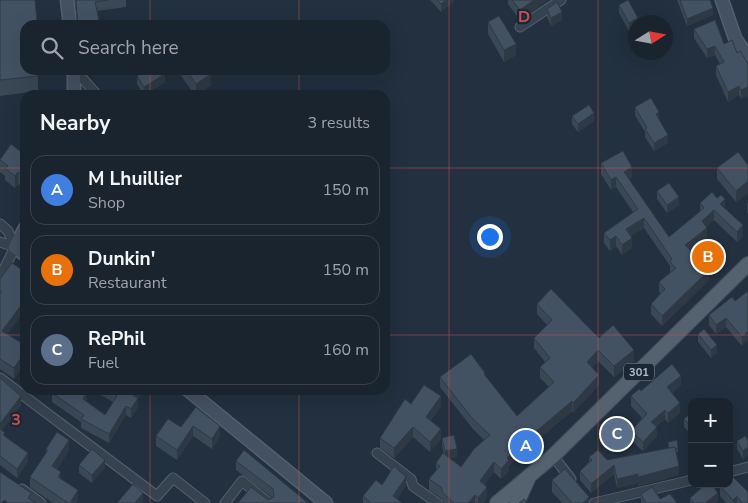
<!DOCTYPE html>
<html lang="en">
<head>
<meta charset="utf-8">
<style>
  body { margin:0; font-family:"Nunito Sans",sans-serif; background:#232c37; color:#f1f3f6 }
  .controls { position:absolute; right:15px; bottom:15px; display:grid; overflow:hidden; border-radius:10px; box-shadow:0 5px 20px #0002 }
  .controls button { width:45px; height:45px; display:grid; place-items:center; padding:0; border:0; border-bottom:1px solid #38414b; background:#1a242f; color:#f1f3f6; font:25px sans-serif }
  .compass { position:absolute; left:628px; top:15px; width:45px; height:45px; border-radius:50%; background:#1a242f; box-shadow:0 5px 20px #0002; rotate:79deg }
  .you { position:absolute; left:489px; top:236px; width:18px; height:18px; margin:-12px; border:4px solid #fff; border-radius:50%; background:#1a73e8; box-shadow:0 0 0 8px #1a73e833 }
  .badge { display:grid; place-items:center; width:32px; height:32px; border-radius:50%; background:#db2777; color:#fff; font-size:16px; font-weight:700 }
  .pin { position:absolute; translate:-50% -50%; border:2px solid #fff; box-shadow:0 1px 5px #0006 }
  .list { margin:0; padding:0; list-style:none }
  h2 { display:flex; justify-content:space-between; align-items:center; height:65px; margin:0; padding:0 20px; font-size:21px }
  h2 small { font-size:16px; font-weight:400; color:#9fa4aa }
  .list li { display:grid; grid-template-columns:32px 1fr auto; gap:15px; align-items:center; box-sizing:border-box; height:70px; margin:0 10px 10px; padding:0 10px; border:1px solid #38414b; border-radius:15px }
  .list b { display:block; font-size:19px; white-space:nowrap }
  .list p { margin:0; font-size:16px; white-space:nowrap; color:#9fa4aa }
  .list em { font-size:16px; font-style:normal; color:#9fa4aa }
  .icon { flex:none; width:28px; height:28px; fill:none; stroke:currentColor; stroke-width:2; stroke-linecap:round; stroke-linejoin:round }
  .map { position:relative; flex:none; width:748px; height:503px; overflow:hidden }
  .search { position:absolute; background:#1a242f; box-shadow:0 5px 20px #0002; left:20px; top:20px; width:370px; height:55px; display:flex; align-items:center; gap:12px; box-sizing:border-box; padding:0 18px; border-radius:15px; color:#9fa4aa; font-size:19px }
  .panel { position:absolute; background:#1a242f; box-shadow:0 5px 20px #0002; left:20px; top:90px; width:370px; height:305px; border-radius:15px }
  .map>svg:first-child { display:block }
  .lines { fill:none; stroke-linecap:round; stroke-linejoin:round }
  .street-casing { stroke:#54606d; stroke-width:11 }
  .secondary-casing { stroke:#54606d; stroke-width:15 }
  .primary-casing { stroke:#3f4b58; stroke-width:16 }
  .street { stroke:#36424f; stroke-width:9 }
  .secondary { stroke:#445162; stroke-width:12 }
  .primary { stroke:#54616f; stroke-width:14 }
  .wall { fill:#3a4755 }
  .shaded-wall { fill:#2f3945 }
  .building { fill:#435263; stroke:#2f3945 }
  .grid { fill:none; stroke:#cd4d50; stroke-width:1; stroke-opacity:0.55 }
  .labels { text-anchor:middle; stroke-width:4.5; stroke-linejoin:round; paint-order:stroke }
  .shield { fill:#1b2734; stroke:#85909d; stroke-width:1 }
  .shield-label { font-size:11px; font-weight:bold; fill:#b2bdca }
  .grid-label { font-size:16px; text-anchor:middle; font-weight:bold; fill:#cd4d50; stroke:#1b2734; stroke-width:4.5; stroke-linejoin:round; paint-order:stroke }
</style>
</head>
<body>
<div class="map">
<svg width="748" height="503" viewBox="0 0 748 503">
  <rect width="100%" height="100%" fill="#22303f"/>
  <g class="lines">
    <g class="street-casing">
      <g id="street">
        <polyline points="520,27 561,0"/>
        <polyline points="75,70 97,95"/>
        <polyline points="0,224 8,231 15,247"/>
        <polyline points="0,242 15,247"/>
        <polyline points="0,277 15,247"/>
        <polyline points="0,378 157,496 173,478 205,503"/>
        <polyline points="377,453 411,479 413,486 437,503"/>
        <polyline points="553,456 571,479"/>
        <polyline points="729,472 748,467"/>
        <polyline points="22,489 41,503"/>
        <polyline points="225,503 242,481 269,503"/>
        <polyline points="594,503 692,480"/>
      </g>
    </g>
    <g class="secondary-casing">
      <g id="secondary">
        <polyline points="67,0 70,25"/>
        <polyline points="722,0 735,38 748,58"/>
        <polyline points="74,95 74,70"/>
        <polyline points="25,228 15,247 25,255"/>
        <polyline points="188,390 326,503"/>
      </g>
    </g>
    <g class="primary-casing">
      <g id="primary">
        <polyline points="497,503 553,456 748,264"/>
        <polyline points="517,503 528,479"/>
      </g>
    </g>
    <use href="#street" class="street"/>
    <use href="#secondary" class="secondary"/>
    <use href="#primary" class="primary"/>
  </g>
  <g class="wall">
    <polygon points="0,0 37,22 37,25 25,25 38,76 38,91 0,96"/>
    <polygon points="75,0 126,0 126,7 97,11 100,25 77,25"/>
    <polygon points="430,0 454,0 454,1 441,12"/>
    <polygon points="508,0 548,0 520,20 508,4"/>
    <polygon points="677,0 710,0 713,15 687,26"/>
    <polygon points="619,5 638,22 636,22 636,28 629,31 619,13"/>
    <polygon points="547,9 562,20 551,26 547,17"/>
    <polygon points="488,22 516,55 504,62 488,34"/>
    <polygon points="694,29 724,44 737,53 748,64 741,99 739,95 728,102 716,75 716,66 720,64 715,55 707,58 694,38"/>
    <polygon points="179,70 208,70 211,85 196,95 194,94 179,73"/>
    <polygon points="137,76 165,82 144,95 137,84"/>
    <polygon points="635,107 659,120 668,143 654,151 645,137 645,132 635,115"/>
    <polygon points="572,116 594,121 578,132 572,124"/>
    <polygon points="25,155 25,190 18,184 15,188 5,180 5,176 0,172 0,159"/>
    <polygon points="601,163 632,177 629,179 669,237 700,212 700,203 725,208 743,236 737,242 714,220 706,227 707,238 691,251 709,280 662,326 651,314 651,304 661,294 659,292 659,282 670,273 670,266 644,228 631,236 632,248 622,255 616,246 610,251 604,243 604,233 633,212 616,187 611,190 601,174"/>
    <polygon points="748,165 748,193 736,202 717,179 717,168"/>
    <polygon points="657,191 679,205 667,213 657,199"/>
    <polygon points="748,203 748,214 747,212 747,204"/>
    <polygon points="25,272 25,310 7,334 25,345 25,363 14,379 0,369 0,279"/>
    <polygon points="748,291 742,346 726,327 716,334 709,325 709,315 735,301"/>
    <polygon points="537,304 599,338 634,361 614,377 598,361 592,367 599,385 573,413 572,411 521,454 509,466 509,471 501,479 494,472 484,485 487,497 483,503 443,503 441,498 429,490 429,479 436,470 436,463 444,454 442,446 442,438 457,457 450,458 461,467 484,440 472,428 440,387 440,377 485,376 517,416 549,387 540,378 540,367 545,362 534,348 534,338 547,325 537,314"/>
    <polygon points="698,334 717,353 711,358 698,342"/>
    <polygon points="0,378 21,405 2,430 5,436 28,461 17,478 0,465"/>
    <polygon points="681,385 672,393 680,413 668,423 665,419 656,427 657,436 643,451 631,440 631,431 642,418 631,406 631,396"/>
    <polygon points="101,390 144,390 144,392 138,399 138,407 131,418 126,415 109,443 81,428 81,422 52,402 52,393 87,401 86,402 105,415 113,402 101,395"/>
    <polygon points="411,404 441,406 431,420 441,439 430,452 413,437 394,458 380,448 380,438"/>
    <polygon points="196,407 220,436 212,449 193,436 177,460 156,446 156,436 181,427"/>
    <polygon points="692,414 692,435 684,427 684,419"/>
    <polygon points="613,435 631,435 620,446 613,439"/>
    <polygon points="748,440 748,455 743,459 737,449 737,441"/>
    <polygon points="668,442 678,448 678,452 676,452 679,475 638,486 638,483 617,488 614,474 591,493 580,480 580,471 589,462 589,457 607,460 668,448"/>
    <polygon points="46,449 69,450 57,469 61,479 78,499 76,503 53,503 30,487 30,477 46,453"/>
    <polygon points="236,461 308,503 268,500 273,498 236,470"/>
    <polygon points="79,465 105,467 92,483 79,473"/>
    <polygon points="552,480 589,503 562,503 552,492"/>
    <polygon points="382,485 406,485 397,499 402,503 363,503 363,496"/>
    <polygon points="720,486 748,492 748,503 726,503 720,496"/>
    <polygon points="641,494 660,499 677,503 641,503"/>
    <polygon points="690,498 718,501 715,503 690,503"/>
  </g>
  <g class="shaded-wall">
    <polygon points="446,0 454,0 454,1 441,12 441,4"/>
    <polygon points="534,0 548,0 520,20 520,10"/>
    <polygon points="713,8 713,15 687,26 687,19"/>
    <polygon points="562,12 562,20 551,26 551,18"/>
    <polygon points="638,18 638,22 636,22 636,28 629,31 629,23"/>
    <polygon points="516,44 516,55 504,62 504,50"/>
    <polygon points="715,46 715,55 707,58 707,49"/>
    <polygon points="165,74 165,82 144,95 144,87"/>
    <polygon points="211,74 211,85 196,95 196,84"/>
    <polygon points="739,86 739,95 728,102 728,92"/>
    <polygon points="748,87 748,96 741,99 741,90"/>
    <polygon points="659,112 659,120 656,114"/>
    <polygon points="594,113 594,121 578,132 578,124"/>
    <polygon points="668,135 668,143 654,151 654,143"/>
    <polygon points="632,167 632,177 624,182 624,172"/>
    <polygon points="18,172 18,184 15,188 15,176"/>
    <polygon points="616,177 616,187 611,190 611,180"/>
    <polygon points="748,181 748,193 736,202 736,191"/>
    <polygon points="679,197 679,205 667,213 667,205"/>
    <polygon points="725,199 725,209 720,204"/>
    <polygon points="714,210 714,220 702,232 702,221"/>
    <polygon points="644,218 644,228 626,239 626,229"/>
    <polygon points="743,225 743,236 737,242 737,232"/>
    <polygon points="707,228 707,238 685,255 685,245"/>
    <polygon points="616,236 616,246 610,251 610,240"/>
    <polygon points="632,238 632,248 622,255 622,245"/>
    <polygon points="709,270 709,280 662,326 662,316"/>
    <polygon points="25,300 25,310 2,341 2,331"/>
    <polygon points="726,318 726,327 716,334 716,325"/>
    <polygon points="748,331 748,341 742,346 742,337"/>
    <polygon points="717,345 717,353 711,358 711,350"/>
    <polygon points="598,350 598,361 587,372 587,362"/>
    <polygon points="634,350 634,361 614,377 614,366"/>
    <polygon points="25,352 25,363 14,379 14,368"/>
    <polygon points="599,375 599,385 573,413 573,403"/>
    <polygon points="681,376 681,385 667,397 667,387"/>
    <polygon points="137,390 144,390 144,392 138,399 138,407 131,418 131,409 133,395"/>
    <polygon points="87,392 87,401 83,408 83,399"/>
    <polygon points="21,396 21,405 0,433 0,424"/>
    <polygon points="441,396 441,406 426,426 426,417"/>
    <polygon points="572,401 572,411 521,454 509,466 509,471 501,479 501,469 507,458 521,444"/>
    <polygon points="680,403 680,413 668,423 668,413"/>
    <polygon points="126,406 126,415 109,443 109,434"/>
    <polygon points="665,410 665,419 651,431 651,422"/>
    <polygon points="193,426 193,436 177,460 177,450"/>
    <polygon points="220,426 220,436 212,449 212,439"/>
    <polygon points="413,427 413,437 394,458 394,448"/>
    <polygon points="657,427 657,436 643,451 643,442"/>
    <polygon points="441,429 441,439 430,452 430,442"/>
    <polygon points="631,431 631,435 620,446 620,442"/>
    <polygon points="69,440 69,450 52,476 52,466"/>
    <polygon points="748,447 748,455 743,459 743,451"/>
    <polygon points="457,449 457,457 445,459 445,451"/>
    <polygon points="28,453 28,461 17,478 17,469"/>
    <polygon points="105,460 105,467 92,483 92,475"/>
    <polygon points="494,462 494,472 480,491 480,481"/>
    <polygon points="614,465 614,474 591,493 591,484"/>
    <polygon points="679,466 679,475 638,486 638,477"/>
    <polygon points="638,474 638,483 617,488 617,479"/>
    <polygon points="406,477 406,485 394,503 393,496"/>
    <polygon points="487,487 487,497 483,503 478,503 478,498"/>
    <polygon points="78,490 78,499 76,503 70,503"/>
    <polygon points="143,493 143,503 135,503"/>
    <polygon points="718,493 718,501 715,503 705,503"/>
    <polygon points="475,495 475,503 468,503"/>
    <polygon points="737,496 737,503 733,503 733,500"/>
    <polygon points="589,497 589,503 583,503"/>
  </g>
  <g class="building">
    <polygon points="0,0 35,0 37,22 32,23 32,25 25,25 25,70 37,70 38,76 0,80"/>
    <polygon points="76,0 108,0 95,2 100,25 78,25"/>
    <polygon points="437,0 446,0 441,4"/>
    <polygon points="512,0 534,0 520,10"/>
    <polygon points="628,0 638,18 629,23 619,5"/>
    <polygon points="680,0 710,0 713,8 687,19"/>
    <polygon points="557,2 562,12 551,18 547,9"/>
    <polygon points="499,16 516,44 504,50 488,22"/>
    <polygon points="715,20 724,44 732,40 737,53 740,51 748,64 748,87 741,90 739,86 728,92 716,66 724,62 715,46 707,49 694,29"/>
    <polygon points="147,70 163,70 165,74 144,87 137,76"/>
    <polygon points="186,70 208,70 211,74 196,84"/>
    <polygon points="651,98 659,112 656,114 668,135 654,143 645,129 647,128 635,107"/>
    <polygon points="589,105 594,113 578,124 572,116"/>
    <polygon points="11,144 25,155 25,178 18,172 15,176 5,168 8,166 0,160"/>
    <polygon points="623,151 632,167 624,172 669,237 704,208 700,203 712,192 717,198 721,195 725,199 720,204 743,225 737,232 714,210 702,221 707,228 685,245 709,270 662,316 651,304 665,289 659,282 676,268 670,262 672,259 644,218 626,229 632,238 622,245 616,236 610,240 604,233 638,209 616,177 611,180 601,163"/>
    <polygon points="738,152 748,165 748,181 736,191 717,168"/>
    <polygon points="669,183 679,197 667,205 657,191"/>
    <polygon points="12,263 25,272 25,300 2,331 25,345 25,352 14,368 0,359 0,294 2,292 0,290 0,279"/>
    <polygon points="551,289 599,338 613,325 634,350 614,366 598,350 587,362 599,375 573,403 572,401 521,444 507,458 509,460 501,469 494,462 480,481 487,487 478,498 475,495 468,503 454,503 443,493 441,487 429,479 440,466 436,463 443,453 461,467 474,449 490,435 472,418 440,377 471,354 485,373 484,374 517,416 554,382 540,367 550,358 534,338 552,320 537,304"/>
    <polygon points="748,291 748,331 742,337 726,318 716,325 709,315 732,297 735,301"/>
    <polygon points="704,329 717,345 711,350 698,334"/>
    <polygon points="672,364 681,376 667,387 680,403 668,413 665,410 651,422 657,427 643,442 631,431 647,414 631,396 639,389 641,391"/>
    <polygon points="0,378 21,396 0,424"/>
    <polygon points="424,385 441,396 426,417 441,429 430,442 413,427 394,448 380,438 405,399 411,404"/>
    <polygon points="54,390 83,390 87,392 83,399 105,415 117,396 108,390 137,390 133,395 138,398 131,409 126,406 109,434 81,419 84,415 52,393"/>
    <polygon points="196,407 220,426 212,439 193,426 177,450 156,436 168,419 181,427"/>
    <polygon points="691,413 692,414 692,427 684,419"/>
    <polygon points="624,424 631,431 620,442 613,435"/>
    <polygon points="0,429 5,433 3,435 28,453 17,469 0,456"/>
    <polygon points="57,432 69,440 52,466 61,472 58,477 78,490 70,503 68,503 30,477 48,450 46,449"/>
    <polygon points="454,435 457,449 445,451 442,438"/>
    <polygon points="745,436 748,440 748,447 743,451 737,441"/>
    <polygon points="677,440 678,448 675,449 675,447 669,448 668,442"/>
    <polygon points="675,447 679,466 638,477 638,474 617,479 614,465 591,484 580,471 592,460 589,457 598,450 607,460"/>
    <polygon points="92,449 105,460 92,475 79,465"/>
    <polygon points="244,450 308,503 238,503 251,487 268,500 274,497 273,489 236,461"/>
    <polygon points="394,466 406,477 393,496 402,503 371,503 363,496 376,480 382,485"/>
    <polygon points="565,469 589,497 583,503 572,503 552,480"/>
    <polygon points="0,472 31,493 28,498 36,503 8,503 4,500 2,503 0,503"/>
    <polygon points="731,475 748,492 748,503 742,503 737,496 733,500 720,486 722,484 729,484 729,476"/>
    <polygon points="133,484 143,493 135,503 117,503"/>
    <polygon points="706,484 711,484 718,493 705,503 694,503 690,498"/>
    <polygon points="652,487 660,499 670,494 677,503 646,503 641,494"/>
    <polygon points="524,499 527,503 519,503"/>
  </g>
  <path class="grid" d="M150,0V25M299,0V25M449,0V503M598,0V503M150,70V95M299,70V95M0,168H25M385,168H748M0,335H25M385,335H748M150,390V503M299,390V503"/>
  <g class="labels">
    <rect class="shield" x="624" y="363.5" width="30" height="17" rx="4"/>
    <g class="shield-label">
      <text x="639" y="376">301</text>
    </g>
  </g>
  <g class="grid-label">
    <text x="524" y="22">D</text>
    <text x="16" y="425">3</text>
  </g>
</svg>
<div class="controls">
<button>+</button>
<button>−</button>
</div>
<svg class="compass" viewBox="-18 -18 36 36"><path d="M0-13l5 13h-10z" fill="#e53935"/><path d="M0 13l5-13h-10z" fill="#9fa4aa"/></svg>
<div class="you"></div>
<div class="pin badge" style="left:526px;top:446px;background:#3f7fe0">A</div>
<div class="pin badge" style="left:708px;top:257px;background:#e8710a">B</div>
<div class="pin badge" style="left:617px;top:434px;background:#5c6f8a">C</div>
<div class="search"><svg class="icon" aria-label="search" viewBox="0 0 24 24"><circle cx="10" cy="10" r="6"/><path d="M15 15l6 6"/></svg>Search here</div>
<section class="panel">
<h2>Nearby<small>3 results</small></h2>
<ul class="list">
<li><span class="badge" style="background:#3f7fe0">A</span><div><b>M Lhuillier</b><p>Shop</p></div><em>150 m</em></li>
<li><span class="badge" style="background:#e8710a">B</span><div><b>Dunkin'</b><p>Restaurant</p></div><em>150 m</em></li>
<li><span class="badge" style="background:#5c6f8a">C</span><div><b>RePhil</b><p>Fuel</p></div><em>160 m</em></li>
</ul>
</section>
</div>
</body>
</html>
